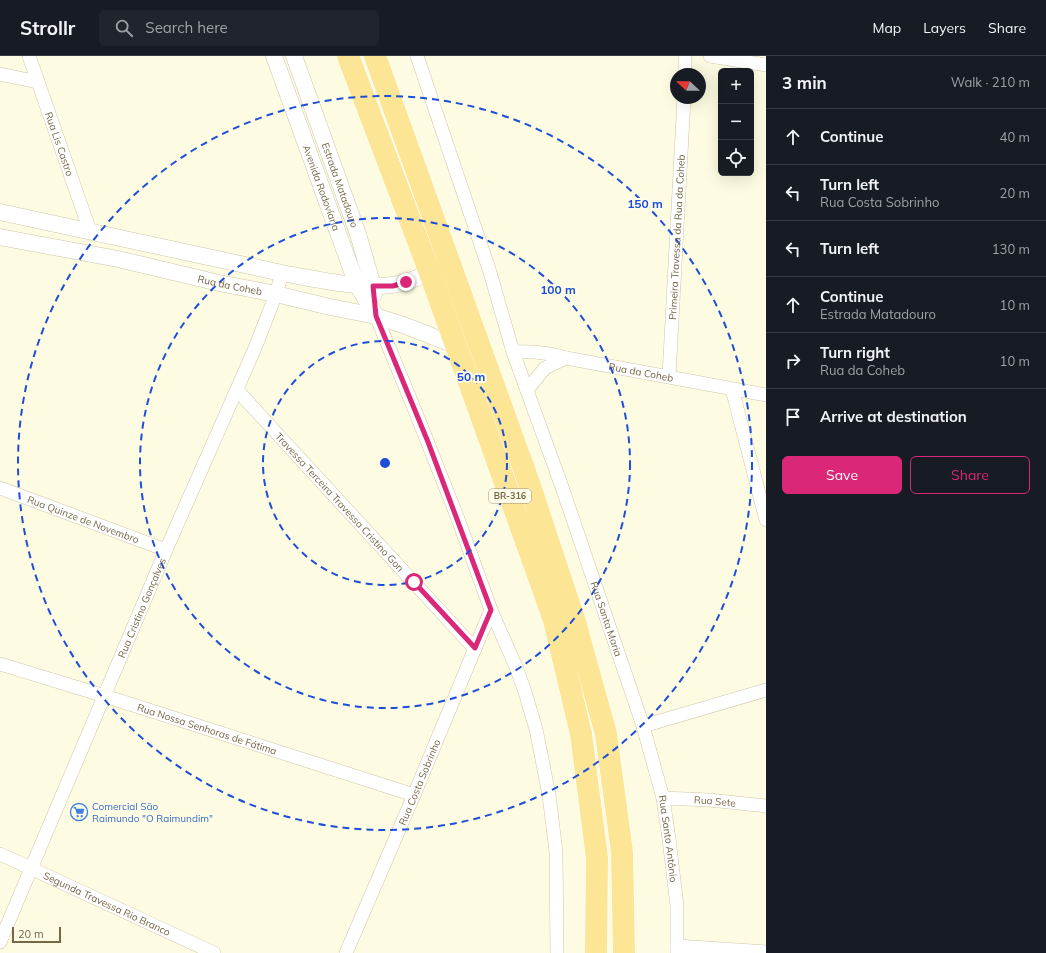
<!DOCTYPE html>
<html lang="en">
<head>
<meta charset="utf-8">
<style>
  body { margin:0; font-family:Mulish,sans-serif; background:#20242c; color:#f1f3f6 }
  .controls { position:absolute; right:12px; top:12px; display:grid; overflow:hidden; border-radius:6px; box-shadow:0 4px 16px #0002 }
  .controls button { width:36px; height:36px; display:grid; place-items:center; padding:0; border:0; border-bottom:1px solid #363941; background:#171b24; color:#f1f3f6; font:20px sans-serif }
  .compass { position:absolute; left:670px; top:12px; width:36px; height:36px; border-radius:50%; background:#171b24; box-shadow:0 4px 16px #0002; rotate:292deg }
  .scale { position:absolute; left:12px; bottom:10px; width:49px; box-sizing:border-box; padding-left:4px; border:2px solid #766747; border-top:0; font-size:11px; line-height:14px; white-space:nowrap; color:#766747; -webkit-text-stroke:3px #fffde9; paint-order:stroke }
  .stop { position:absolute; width:12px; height:12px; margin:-9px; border:3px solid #db2777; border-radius:50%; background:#fff }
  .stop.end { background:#db2777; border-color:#fff; box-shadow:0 1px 4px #0008 }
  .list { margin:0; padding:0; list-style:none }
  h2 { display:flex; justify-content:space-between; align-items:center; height:52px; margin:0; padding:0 16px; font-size:17px }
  h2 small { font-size:13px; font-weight:400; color:#9ea1a6 }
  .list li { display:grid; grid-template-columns:26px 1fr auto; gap:12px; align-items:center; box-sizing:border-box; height:56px; padding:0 16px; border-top:1px solid #363941 }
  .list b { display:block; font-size:15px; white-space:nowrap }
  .list p { margin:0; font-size:13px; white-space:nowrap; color:#9ea1a6 }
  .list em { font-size:13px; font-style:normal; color:#9ea1a6 }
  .actions { display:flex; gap:8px; padding:12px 16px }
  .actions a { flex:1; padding:9px 0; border:1px solid #db2777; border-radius:6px; text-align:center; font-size:14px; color:#db2777 }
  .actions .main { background:#db2777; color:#fff }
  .icon { flex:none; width:22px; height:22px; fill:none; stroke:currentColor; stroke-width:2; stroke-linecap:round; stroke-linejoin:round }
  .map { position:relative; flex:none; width:766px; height:897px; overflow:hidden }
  header { display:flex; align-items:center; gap:24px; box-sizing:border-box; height:56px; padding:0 20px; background:#171b24; border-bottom:1px solid #363941 }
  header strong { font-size:19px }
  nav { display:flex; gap:22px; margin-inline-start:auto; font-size:14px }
  .search { width:280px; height:36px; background:#20242c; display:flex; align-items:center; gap:10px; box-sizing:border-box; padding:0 14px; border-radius:6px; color:#9ea1a6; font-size:15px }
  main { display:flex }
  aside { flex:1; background:#171b24 }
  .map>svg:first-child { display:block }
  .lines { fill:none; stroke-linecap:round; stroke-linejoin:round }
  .minor-casing { stroke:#cfc6a8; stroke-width:14 }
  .tertiary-casing { stroke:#cfc6a8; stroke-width:17 }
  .trunk-casing { stroke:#fff; stroke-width:23 }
  .minor { stroke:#fff; stroke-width:13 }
  .tertiary { stroke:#fff; stroke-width:16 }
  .trunk { stroke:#fde596; stroke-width:22 }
  .route { stroke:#db2777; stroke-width:5 }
  .ring { fill:none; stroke:#1d4ed8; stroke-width:2; stroke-dasharray:7 5 }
  .labels { text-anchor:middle; stroke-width:4; stroke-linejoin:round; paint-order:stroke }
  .shield { fill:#fffde9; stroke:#9f9478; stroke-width:1 }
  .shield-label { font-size:9px; font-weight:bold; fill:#766747 }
  .street-label { font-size:10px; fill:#766747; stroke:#fffde9 }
  .shop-label { font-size:10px; fill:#366cbe; stroke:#fffde9; text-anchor:start }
  .centre { fill:#1d4ed8; stroke:#fffde9; stroke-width:2 }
  .ring-label { font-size:12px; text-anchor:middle; font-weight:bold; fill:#1d4ed8; stroke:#fffde9; stroke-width:4; stroke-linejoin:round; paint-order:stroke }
</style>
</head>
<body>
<header>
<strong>Strollr</strong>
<div class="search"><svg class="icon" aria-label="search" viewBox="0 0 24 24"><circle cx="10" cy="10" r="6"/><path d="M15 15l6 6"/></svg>Search here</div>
<nav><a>Map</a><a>Layers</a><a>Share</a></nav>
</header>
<main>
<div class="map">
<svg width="766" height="897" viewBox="0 0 766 897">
  <rect width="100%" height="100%" fill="#fdfce2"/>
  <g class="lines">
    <g class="minor-casing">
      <g id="minor">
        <path id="s1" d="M29,0L90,175"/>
        <path id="s2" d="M417,0L489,213L513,296L562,431L643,670L663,742L669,783L677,850V897"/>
        <polyline points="710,0 766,9"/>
        <polyline points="0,18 38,26"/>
        <polyline points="685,18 685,0"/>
        <polyline points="376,260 416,357 458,463 491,554 516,611 525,636 536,673 549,739 556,796 557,897"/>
        <path id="s3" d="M513,296C532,295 548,296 566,302L766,339"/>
        <path id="s4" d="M669,320L684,42"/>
        <polyline points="732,333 766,464"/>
        <path id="s5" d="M237,334L475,593"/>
        <polyline points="527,334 545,312 566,302"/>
        <path id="s6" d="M0,432L166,494"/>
        <path id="s7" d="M0,608L105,640L414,739"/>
        <polyline points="643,670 766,634"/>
        <path id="s8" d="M663,742L709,744L766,750"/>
        <path id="s9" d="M0,798L214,897"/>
        <path id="s10" d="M0,886L166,494L255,292L276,238L282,217"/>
        <polyline points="677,890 766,896"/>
        <path id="s11" d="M346,897L414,739L491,554"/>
      </g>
    </g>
    <g class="tertiary-casing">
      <g id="tertiary">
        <path id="s12" d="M274,0L357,229L376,260"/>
        <path id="s13" d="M294,0L358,178L373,230L374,238"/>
        <path d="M0,156L282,217C314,223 359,233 392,229C405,228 418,221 430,217"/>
        <path id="s14" d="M0,181L118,203L219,227L276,238L330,251L376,260L406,270L457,290"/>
      </g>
    </g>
    <g class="trunk-casing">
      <g id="trunk">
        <polyline points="348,0 430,217 554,564 581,678 597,802 596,897"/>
        <polyline points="375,0 529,427 575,566 606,678 622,796 624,897"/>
      </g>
    </g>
    <use href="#minor" class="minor"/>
    <use href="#tertiary" class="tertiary"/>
    <use href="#trunk" class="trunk"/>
  </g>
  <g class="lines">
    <polyline class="route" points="406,226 393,230 373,230 376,260 428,386 491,554 475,592 414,526"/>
  </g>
  <g class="ring">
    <circle cx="385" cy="407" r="122"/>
    <circle cx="385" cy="407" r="245"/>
    <circle cx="385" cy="407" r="367"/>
  </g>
  <defs>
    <g id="supermarket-ring" transform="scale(0.9)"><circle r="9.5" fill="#fffde9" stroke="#3f7fe0" stroke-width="1.5"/><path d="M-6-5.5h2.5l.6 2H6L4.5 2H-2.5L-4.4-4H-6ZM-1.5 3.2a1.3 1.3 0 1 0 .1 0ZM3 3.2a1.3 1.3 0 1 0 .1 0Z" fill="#3f7fe0"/></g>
  </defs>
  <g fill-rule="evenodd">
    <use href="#supermarket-ring" x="79" y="756"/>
  </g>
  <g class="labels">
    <rect class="shield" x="489" y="433" width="42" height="14" rx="3"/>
    <g class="shield-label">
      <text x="510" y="443">BR-316</text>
    </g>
    <g class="street-label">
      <text dy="4" stroke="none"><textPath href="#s1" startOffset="93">Rua Lis Castro</textPath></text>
      <text dy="4" stroke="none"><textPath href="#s13" startOffset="137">Estrada Matadouro</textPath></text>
      <text dy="4" stroke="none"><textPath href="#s12" startOffset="140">Avenida Rodovíaria</textPath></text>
      <text dy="4" stroke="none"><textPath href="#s4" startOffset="139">Primeira Travessa da Rua da Coheb</textPath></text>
      <text dy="4" stroke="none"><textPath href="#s14" startOffset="235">Rua da Coheb</textPath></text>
      <text dy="4" stroke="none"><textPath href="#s3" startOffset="130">Rua da Coheb</textPath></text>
      <text dy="4" stroke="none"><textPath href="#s5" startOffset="152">Travessa Terceira Travessa Cristino Gon</textPath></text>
      <text dy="4" stroke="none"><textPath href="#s6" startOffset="89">Rua Quinze de Novembro</textPath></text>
      <text dy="4" stroke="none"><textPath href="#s10" startOffset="363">Rua Cristino Gonçalves</textPath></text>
      <text dy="4" stroke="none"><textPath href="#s2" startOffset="594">Rua Santa Maria</textPath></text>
      <text dy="4" stroke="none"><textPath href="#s7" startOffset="217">Rua Nossa Senhoras de Fátima</textPath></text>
      <text dy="4" stroke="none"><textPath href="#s11" startOffset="186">Rua Costa Sobrinho</textPath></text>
      <text dy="4" stroke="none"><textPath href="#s8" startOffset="52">Rua Sete</textPath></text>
      <text dy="4" stroke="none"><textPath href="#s2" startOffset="823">Rua Santo Antônio</textPath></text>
      <text dy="4" stroke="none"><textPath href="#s9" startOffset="118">Segunda Travessa Rio Branco</textPath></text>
    </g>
    <g class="shop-label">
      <text x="92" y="754">Comercial São<tspan x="92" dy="12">Raimundo "O Raimundim"</tspan></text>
    </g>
  </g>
  <circle cx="385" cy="407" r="6" class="centre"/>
  <g class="ring-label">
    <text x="645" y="152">150 m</text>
    <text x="558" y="238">100 m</text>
    <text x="471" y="325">50 m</text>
  </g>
</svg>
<div class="controls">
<button>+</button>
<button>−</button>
<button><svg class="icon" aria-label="locate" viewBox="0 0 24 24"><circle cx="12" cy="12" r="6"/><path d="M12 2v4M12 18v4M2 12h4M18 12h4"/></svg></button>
</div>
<svg class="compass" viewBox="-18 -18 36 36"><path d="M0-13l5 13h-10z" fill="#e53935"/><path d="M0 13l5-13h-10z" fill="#9ea1a6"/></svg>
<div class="scale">20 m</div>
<div class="stop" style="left:414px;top:526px"></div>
<div class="stop end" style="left:406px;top:226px"></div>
</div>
<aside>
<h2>3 min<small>Walk · 210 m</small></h2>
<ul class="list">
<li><svg class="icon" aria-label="ahead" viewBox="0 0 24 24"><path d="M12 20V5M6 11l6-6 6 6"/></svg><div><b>Continue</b></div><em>40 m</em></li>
<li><svg class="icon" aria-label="left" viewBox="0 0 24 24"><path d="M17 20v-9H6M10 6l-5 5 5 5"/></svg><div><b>Turn left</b><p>Rua Costa Sobrinho</p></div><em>20 m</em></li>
<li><svg class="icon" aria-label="left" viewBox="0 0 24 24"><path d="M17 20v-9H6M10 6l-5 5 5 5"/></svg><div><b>Turn left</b></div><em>130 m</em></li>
<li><svg class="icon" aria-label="ahead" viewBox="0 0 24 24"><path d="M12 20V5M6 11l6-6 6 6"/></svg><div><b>Continue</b><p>Estrada Matadouro</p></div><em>10 m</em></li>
<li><svg class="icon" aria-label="right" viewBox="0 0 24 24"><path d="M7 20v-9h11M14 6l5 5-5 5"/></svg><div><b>Turn right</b><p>Rua da Coheb</p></div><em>10 m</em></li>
<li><svg class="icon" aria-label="arrive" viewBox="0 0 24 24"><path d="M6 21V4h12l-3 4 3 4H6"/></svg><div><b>Arrive at destination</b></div></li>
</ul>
<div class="actions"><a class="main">Save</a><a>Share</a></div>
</aside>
</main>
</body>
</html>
